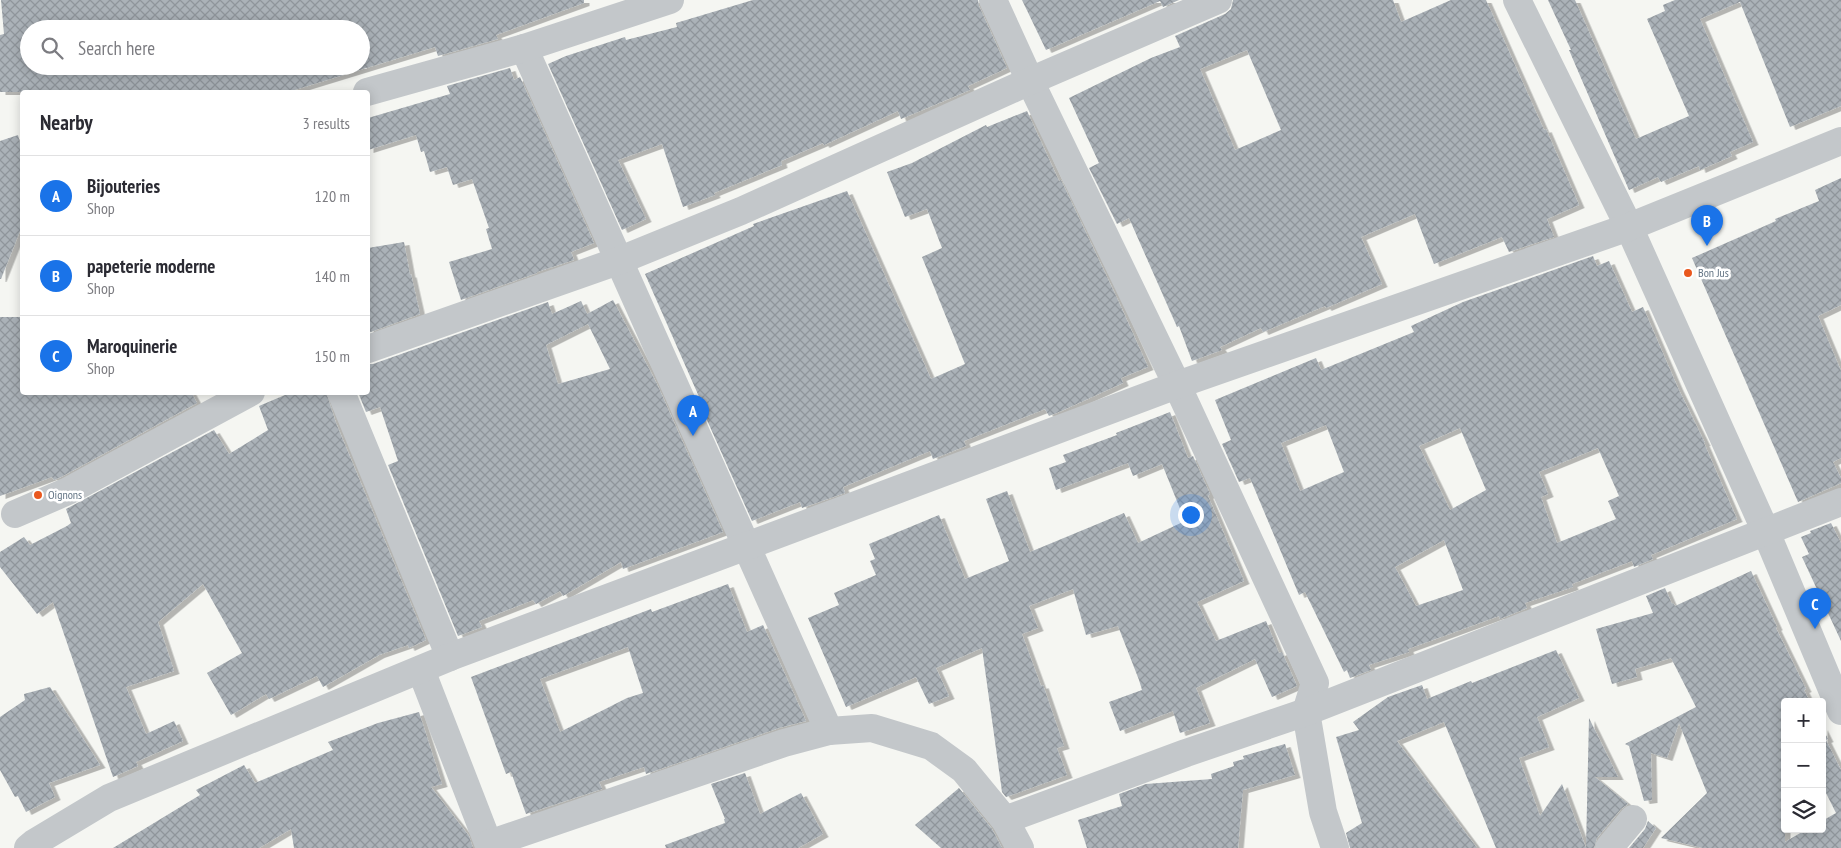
<!DOCTYPE html>
<html lang="en">
<head>
<meta charset="utf-8">
<style>
  body { margin:0; font-family:"PT Sans Narrow",sans-serif; background:#f2f2f3; color:#2b2b33 }
  .controls { position:absolute; right:15px; bottom:15px; display:grid; overflow:hidden; border-radius:5px; box-shadow:0 2px 12px #0003 }
  .controls button { width:45px; height:45px; display:grid; place-items:center; padding:0; border:0; border-bottom:1px solid #e1e1e2; background:#fff; color:#2b2b33; font:25px sans-serif }
  .you { position:absolute; left:1190px; top:514px; width:18px; height:18px; margin:-12px; border:4px solid #fff; border-radius:50%; background:#1a73e8; box-shadow:0 0 0 8px #1a73e833 }
  .badge { display:grid; place-items:center; width:32px; height:32px; border-radius:50%; background:#1a73e8; color:#fff; font-size:16px; font-weight:700 }
  .pin { position:absolute; translate:-50% -41px; filter:drop-shadow(0 1px 2px #0008) }
  .pin::after { content:''; position:absolute; top:26px; width:18px; height:15px; background:inherit; clip-path:polygon(0 0,100% 0,50% 100%) }
  .list { margin:0; padding:0; list-style:none }
  h2 { display:flex; justify-content:space-between; align-items:center; height:65px; margin:0; padding:0 20px; font-size:21px }
  h2 small { font-size:16px; font-weight:400; color:#7c7c81 }
  .list li { display:grid; grid-template-columns:32px 1fr auto; gap:15px; align-items:center; box-sizing:border-box; height:80px; padding:0 20px; border-top:1px solid #e1e1e2 }
  .list b { display:block; font-size:19px; white-space:nowrap }
  .list p { margin:0; font-size:16px; white-space:nowrap; color:#7c7c81 }
  .list em { font-size:16px; font-style:normal; color:#7c7c81 }
  .icon { flex:none; width:28px; height:28px; fill:none; stroke:currentColor; stroke-width:2; stroke-linecap:round; stroke-linejoin:round }
  .map { position:relative; flex:none; width:1841px; height:848px; overflow:hidden }
  .search { position:absolute; background:#fff; box-shadow:0 2px 12px #0003; left:20px; top:20px; width:350px; height:55px; display:flex; align-items:center; gap:12px; box-sizing:border-box; padding:0 18px; border-radius:28px; color:#7c7c81; font-size:19px }
  .panel { position:absolute; background:#fff; box-shadow:0 2px 12px #0003; left:20px; top:90px; width:350px; height:305px; border-radius:5px }
  .map>svg:first-child { display:block }
  .building { fill:url(#building-cross-hatch); fill-rule:evenodd; filter:url(#shadow) }
  .lines { fill:none; stroke-linecap:round; stroke-linejoin:round }
  .minor { stroke:#c3c7ca; stroke-width:28 }
  .poi-dot { fill:#e9581e; stroke:#fff; stroke-width:2 }
  .labels { text-anchor:middle; stroke-width:5; stroke-linejoin:round; paint-order:stroke }
  .poi-label { font-size:12px; fill:#637484; stroke:#fff; text-anchor:start }
</style>
</head>
<body>
<div class="map">
<svg width="1841" height="848" viewBox="0 0 1841 848">
  <defs>
    <pattern id="building-cross-hatch" width="8" height="8" patternUnits="userSpaceOnUse" patternTransform="scale(1.25)"><rect width="8" height="8" fill="#abb2b8"/><path d="M0 0l8 8M0 8l8-8" fill="none" stroke="#8f959b"/></pattern>
    <filter id="shadow"><feDropShadow dx="5.5" dy="3" stdDeviation="0" flood-color="#0004"/></filter>
  </defs>
  <rect width="100%" height="100%" fill="#f5f6f2"/>
  <g class="building">
    <path d="M1,0H584V3L496,35L498,39L438,56L435,47L288,92H0V35L4,34ZM29,29H361V66H29Z"/>
    <polygon points="753,0 978,0 979,6 1007,68 968,86 970,90 901,119 898,111 824,145 823,143 781,161 782,165 714,193 715,195 683,207 662,144 618,160 646,219 622,230 548,64 566,56 625,37 626,40 677,27 676,23"/>
    <polygon points="1022,0 1179,0 1163,7 1160,1 1046,50"/>
    <path d="M1233,0H1393L1401,22L1451,0H1486L1544,130L1546,129L1579,205L1547,219L1554,237L1509,252L1502,237L1434,264L1415,214L1361,237L1382,284L1326,308L1325,306L1263,332L1261,328L1220,347L1222,350L1192,361L1179,326L1177,327L1129,218L1117,224L1089,168L1099,163L1069,98L1151,58L1180,47L1175,36L1225,14L1231,9ZM1247,50L1281,130L1235,150L1200,69Z"/>
    <polygon points="1548,0 1575,0 1636,139 1689,116 1647,19 1665,11 1663,5 1675,0 1841,0 1841,106 1790,127 1740,2 1700,19 1753,142 1730,152 1732,156 1700,170 1699,166 1661,182 1658,177 1629,190 1569,50 1571,50"/>
    <polygon points="510,68 514,80 520,77 594,243 571,252 574,260 537,272 537,273 461,300 449,262 492,249 486,229 489,228 472,179 453,185 447,167 430,172 424,151 421,152 416,135 368,150 368,118 450,94 447,86"/>
    <polygon points="1027,111 1059,181 1061,180 1117,298 1148,367 1121,378 1123,383 1059,412 1049,416 1045,409 964,441 966,446 933,459 930,451 843,487 845,493 802,508 800,502 752,521 698,400 700,399 645,274 754,226 753,224 847,191 931,379 965,364 922,257 942,248 927,209 905,217 887,172 912,163 986,125 987,127"/>
    <polygon points="18,135 22,150 22,226 1,279 0,279 0,141"/>
    <polygon points="1841,178 1841,305 1818,316 1841,371 1841,458 1833,462 1841,478 1841,483 1798,502 1692,258 1776,221 1775,219 1819,201 1815,190"/>
    <polygon points="404,242 410,275 411,274 420,314 368,333 368,248"/>
    <path d="M1593,256L1597,266L1609,261L1632,312L1643,307L1678,388L1705,443H1704L1737,519L1651,555L1653,559L1634,567L1632,561L1572,584L1573,587L1525,603L1527,608L1500,619L1499,616L1408,649L1409,652L1369,665L1371,670L1350,678L1347,670L1344,672L1305,592L1299,595L1250,478L1239,482L1222,444L1231,440L1215,400L1316,358L1321,370L1414,332L1411,326L1463,302ZM1326,425L1344,472L1300,491L1281,443ZM1460,428L1486,490L1450,510L1419,446ZM1598,448L1619,496L1608,501L1616,519L1557,543L1541,497L1548,494L1539,472ZM1444,540L1463,590L1416,606L1395,567Z"/>
    <path d="M613,300L657,384L723,532L623,569L621,562L563,596L560,591L536,604L533,600L479,621L482,627L458,636L388,465L398,461L380,407L366,412L358,392H368V364H373L548,302L552,314L581,301L587,314ZM588,324L610,369L558,384L546,345Z"/>
    <polygon points="0,317 22,317 22,392 191,392 197,403 61,477 54,480 52,477 0,496"/>
    <polygon points="292,392 326,392 336,423 426,640 409,648 408,645 379,655 323,687 317,676 269,699 266,694 231,715 207,673 242,653 203,584 158,622 174,671 126,687 146,734 174,721 183,741 136,762 138,766 113,777 53,602 37,614 0,567 0,552 24,537 30,545 67,526 71,523 66,509 214,430 229,454 268,430 259,406"/>
    <polygon points="1170,412 1188,458 1193,456 1210,494 1208,496 1244,581 1197,602 1216,641 1266,621 1279,653 1282,652 1297,686 1272,697 1255,659 1196,688 1210,723 1180,733 1173,711 1120,731 1109,702 1142,690 1139,680 1118,626 1086,635 1073,589 1029,606 1038,628 1022,634 1041,686 1043,685 1064,746 1057,748 1067,775 1006,797 1002,792 982,648 936,668 949,696 929,704 916,677 846,707 808,618 839,605 834,593 876,575 870,561 875,559 869,544 939,515 965,579 1009,561 986,499 1007,491 1030,552 1124,513 1138,543 1185,521 1162,464 1133,476 1128,463 1056,490 1049,468 1066,462 1063,455 1117,435 1116,433"/>
    <polygon points="1831,523 1841,543 1841,641 1802,557 1809,554 1801,537 1811,533 1810,531"/>
    <polygon points="1751,571 1777,627 1776,628 1806,689 1804,690 1810,702 1785,702 1785,842 1807,829 1822,829 1822,821 1836,813 1822,785 1822,727 1828,739 1826,740 1841,770 1841,848 1703,848 1661,838 1707,793 1679,723 1667,758 1651,753 1652,800 1644,801 1629,746 1625,744 1696,707 1671,658 1635,669 1637,677 1612,684 1596,629 1653,613 1646,596 1665,588 1672,604 1673,603 1675,606"/>
    <path d="M728,584L747,632L763,625L806,721L779,728L646,774L644,767L599,782L602,789L526,814L511,772L506,774L471,677L651,609L652,612ZM628,647L643,693L627,698L560,732L540,679Z"/>
    <polygon points="1556,650 1579,698 1537,717 1549,747 1519,758 1540,816 1562,784 1586,848 1496,848 1444,722 1397,741 1477,848 1350,848 1346,833 1362,823 1336,737 1359,730 1353,722 1388,697 1422,685 1427,699 1471,681 1472,683"/>
    <polygon points="50,687 100,765 49,783 55,797 26,812 18,796 15,797 0,770 0,717 25,700 24,694"/>
    <polygon points="419,712 442,784 431,787 469,836 473,848 294,848 291,829 259,848 113,848 200,795 196,790 244,765 255,783 333,750 328,742 378,723"/>
    <polygon points="1589,718 1618,777 1595,777 1628,804 1621,809 1597,838 1594,848 1586,848"/>
    <polygon points="1285,744 1295,775 1243,790 1238,848 1087,848 1078,820 1122,806 1119,794 1146,784 1212,779 1211,774 1234,766 1233,762 1244,759 1243,756"/>
    <polygon points="745,773 760,814 801,793 823,834 798,848 666,848 665,845 725,823 724,819 725,819 711,784"/>
    <polygon points="959,788 992,829 1002,848 941,848 915,825"/>
    <polygon points="1648,821 1656,828 1643,848 1629,848 1645,829"/>
  </g>
  <g class="lines">
    <g class="minor">
      <polyline points="993,0 1030,81 1177,385 1315,683 1306,712 1323,812 1335,848"/>
      <polyline points="1517,0 1629,227 1766,532 1841,711"/>
      <polyline points="524,48 829,731"/>
      <polyline points="367,92 524,48 670,0"/>
      <polyline points="368,349 618,261 741,211 1030,81 1218,0"/>
      <polyline points="341,392 450,657"/>
      <polyline points="15,514 68,491 251,392"/>
      <polyline points="421,670 490,848"/>
      <polyline points="1005,820 1020,848"/>
      <polyline points="489,844 784,743 829,731 872,728 931,746 964,770 1005,820 1186,753 1306,712 1841,502"/>
      <polyline points="28,848 34,843 109,798 450,657 1177,385 1629,227 1841,141"/>
      <polyline points="1609,848 1633,819"/>
    </g>
  </g>
  <g class="poi-dot">
    <circle cx="1688" cy="273" r="5"/>
    <circle cx="38" cy="495" r="5"/>
  </g>
  <g class="labels">
    <g class="poi-label">
      <text x="1698" y="277">Bon Jus</text>
      <text x="48" y="499">Oignons</text>
    </g>
  </g>
</svg>
<div class="controls">
<button>+</button>
<button>−</button>
<button><svg class="icon" aria-label="layers" viewBox="0 0 24 24"><path d="M12 4l9 5-9 5-9-5zM3 14l9 5 9-5"/></svg></button>
</div>
<div class="you"></div>
<div class="pin badge" style="left:693px;top:436px">A</div>
<div class="pin badge" style="left:1707px;top:246px">B</div>
<div class="pin badge" style="left:1815px;top:629px">C</div>
<div class="search"><svg class="icon" aria-label="search" viewBox="0 0 24 24"><circle cx="10" cy="10" r="6"/><path d="M15 15l6 6"/></svg>Search here</div>
<section class="panel">
<h2>Nearby<small>3 results</small></h2>
<ul class="list">
<li><span class="badge">A</span><div><b>Bijouteries</b><p>Shop</p></div><em>120 m</em></li>
<li><span class="badge">B</span><div><b>papeterie moderne</b><p>Shop</p></div><em>140 m</em></li>
<li><span class="badge">C</span><div><b>Maroquinerie</b><p>Shop</p></div><em>150 m</em></li>
</ul>
</section>
</div>
</body>
</html>
